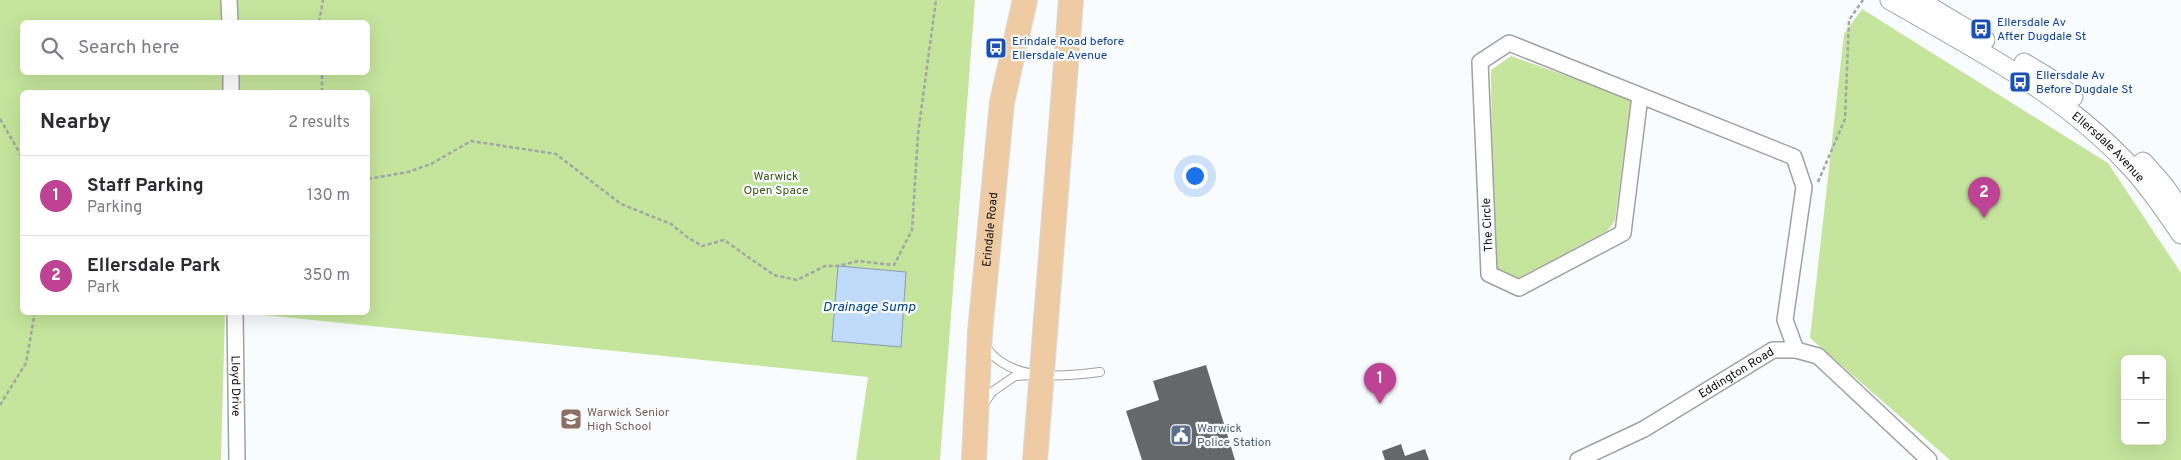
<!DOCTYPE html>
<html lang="en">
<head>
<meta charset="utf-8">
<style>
  body { margin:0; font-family:Overpass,sans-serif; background:#f2f2f3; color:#2b2b33 }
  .controls { position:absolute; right:15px; bottom:15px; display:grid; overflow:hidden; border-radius:8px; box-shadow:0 5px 20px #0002 }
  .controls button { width:45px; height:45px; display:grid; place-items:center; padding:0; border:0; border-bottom:1px solid #e1e1e2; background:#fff; color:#2b2b33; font:25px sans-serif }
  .you { position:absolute; left:1194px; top:175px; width:18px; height:18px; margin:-12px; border:4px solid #fff; border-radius:50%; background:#1a73e8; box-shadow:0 0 0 8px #1a73e833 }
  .badge { display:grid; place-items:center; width:32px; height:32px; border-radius:50%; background:#be4395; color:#fff; font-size:16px; font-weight:700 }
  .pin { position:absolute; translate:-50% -41px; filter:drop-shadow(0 1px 2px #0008) }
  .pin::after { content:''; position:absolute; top:26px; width:18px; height:15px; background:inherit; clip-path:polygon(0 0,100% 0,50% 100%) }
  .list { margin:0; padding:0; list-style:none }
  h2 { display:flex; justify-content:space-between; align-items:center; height:65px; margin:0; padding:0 20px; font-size:21px }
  h2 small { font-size:16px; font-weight:400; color:#7c7c81 }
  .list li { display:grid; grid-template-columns:32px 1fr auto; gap:15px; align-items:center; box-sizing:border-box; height:80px; padding:0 20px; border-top:1px solid #e1e1e2 }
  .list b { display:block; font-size:19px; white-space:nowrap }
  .list p { margin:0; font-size:16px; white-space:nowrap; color:#7c7c81 }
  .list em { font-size:16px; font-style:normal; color:#7c7c81 }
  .icon { flex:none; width:28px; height:28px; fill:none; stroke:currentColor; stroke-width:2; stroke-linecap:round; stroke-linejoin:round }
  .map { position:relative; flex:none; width:2181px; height:460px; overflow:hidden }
  .search { position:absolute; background:#fff; box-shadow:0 5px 20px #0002; left:20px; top:20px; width:350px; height:55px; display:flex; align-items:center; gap:12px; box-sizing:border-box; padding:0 18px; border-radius:8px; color:#7c7c81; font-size:19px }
  .panel { position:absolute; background:#fff; box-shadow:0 5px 20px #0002; left:20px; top:90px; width:350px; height:225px; border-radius:8px }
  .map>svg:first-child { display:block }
  .green { fill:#c5e59c; fill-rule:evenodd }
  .water { fill:#c0daf9; stroke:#8b9db3 }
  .building { fill:#656769 }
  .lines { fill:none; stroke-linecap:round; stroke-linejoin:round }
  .service-casing { stroke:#9fa1a3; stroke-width:10 }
  .minor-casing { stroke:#9fa1a3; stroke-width:18 }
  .tertiary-casing { stroke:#9fa1a3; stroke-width:21 }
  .primary-casing { stroke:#d9d9d9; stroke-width:26 }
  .path { stroke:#a3a5a6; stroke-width:2.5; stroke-dasharray:4 2.5; stroke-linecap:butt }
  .service { stroke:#fff; stroke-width:8 }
  .minor { stroke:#fff; stroke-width:15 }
  .tertiary { stroke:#fff; stroke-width:19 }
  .primary { stroke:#efcba4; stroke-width:24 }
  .labels { text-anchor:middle; stroke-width:4.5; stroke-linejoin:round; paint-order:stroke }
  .transit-label { font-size:12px; fill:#164399; stroke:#f9fcfe; text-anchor:start }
  .street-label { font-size:12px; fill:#0f0f10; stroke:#f9fcfe }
  .park-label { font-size:12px; fill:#3d5513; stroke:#f9fcfe }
  .education-label { font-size:12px; fill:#785e54; stroke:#f9fcfe; text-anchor:start }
  .service-label { font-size:12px; fill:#4e5e75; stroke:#f9fcfe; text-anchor:start }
  .water-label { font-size:14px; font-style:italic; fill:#004688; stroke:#f9fcfe }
</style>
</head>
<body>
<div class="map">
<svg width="2181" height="460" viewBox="0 0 2181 460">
  <rect width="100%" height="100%" fill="#f9fcfe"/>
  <g class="green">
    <path d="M0,0H975L940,460H856L868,377L245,313L368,312V92H22V312L225,313L221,460H0ZM22,22H368V72H22Z"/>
    <path d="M1862,9L2108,163L2181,273V460H1950L1810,338L1844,34ZM2125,359H2162V441H2125Z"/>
    <polygon points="1511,56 1631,99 1615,221 1607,231 1520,278 1502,275 1493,268 1491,70"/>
  </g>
  <polygon class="water" points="838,266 906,272 901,347 832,341"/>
  <g class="building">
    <polygon points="1206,365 1235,460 1142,460 1126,411 1159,400 1153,381"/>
    <polygon points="1401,444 1405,456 1425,449 1429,460 1385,460 1382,451"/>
  </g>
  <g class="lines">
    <g class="service-casing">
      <g id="service">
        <path d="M986,347C1010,382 1063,377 1100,372"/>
        <polyline points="983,405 992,392 1015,376 1032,375"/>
      </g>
    </g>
    <g class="minor-casing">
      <g id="minor">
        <polyline points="229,0 230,22"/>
        <polyline points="231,72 231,92"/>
        <polyline points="1640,96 1623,233 1519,288 1489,274 1480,62 1509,43 1794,157 1804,187 1785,320 1796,350"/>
        <path id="s1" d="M235,312L237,460"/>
        <path id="s2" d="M1578,460L1644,429L1773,350H1796L1818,356L1929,460"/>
      </g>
    </g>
    <g class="tertiary-casing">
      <g id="tertiary">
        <path id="s3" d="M1890,0C1974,48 2061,92 2128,164C2148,185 2165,210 2181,234"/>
        <polyline points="1918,0 1985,40"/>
        <polyline points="2024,63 2052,80 2073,97"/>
        <polyline points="2143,162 2165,187 2181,211"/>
      </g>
    </g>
    <g class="primary-casing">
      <g id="primary">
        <path id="s4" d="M974,460L980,332L1002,102L1025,0"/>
        <polyline points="1035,460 1071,0"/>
      </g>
    </g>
    <g class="path">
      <polyline points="319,22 323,0"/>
      <polyline points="322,92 322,72"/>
      <polyline points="0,119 22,157"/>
      <polyline points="368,179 408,172 431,164 471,141 556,154 621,204 671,224 687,237 702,246 724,240 774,275 797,280 825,266 838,266 858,261 894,265 912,230 918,134 936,0"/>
      <polyline points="1818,182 1845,119 1849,20 1863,0"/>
      <polyline points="0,405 26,363 35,312"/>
    </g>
    <use href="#service" class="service"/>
    <use href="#minor" class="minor"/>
    <use href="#tertiary" class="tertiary"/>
    <use href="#primary" class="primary"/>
  </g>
  <defs>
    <g id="bus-square" transform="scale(1.125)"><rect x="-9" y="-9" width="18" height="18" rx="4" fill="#1a4fb4" stroke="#f9fcfe"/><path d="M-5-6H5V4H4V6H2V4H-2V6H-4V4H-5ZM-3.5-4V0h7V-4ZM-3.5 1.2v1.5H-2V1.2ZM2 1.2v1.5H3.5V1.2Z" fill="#fff"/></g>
    <g id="school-square" transform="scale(1.125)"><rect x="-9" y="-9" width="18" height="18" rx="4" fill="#8d6e63" stroke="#f9fcfe"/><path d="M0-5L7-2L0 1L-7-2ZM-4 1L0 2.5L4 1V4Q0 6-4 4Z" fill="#fff"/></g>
    <g id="civic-square" transform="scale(1.125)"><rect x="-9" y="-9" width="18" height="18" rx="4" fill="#5c6f8a" stroke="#f9fcfe"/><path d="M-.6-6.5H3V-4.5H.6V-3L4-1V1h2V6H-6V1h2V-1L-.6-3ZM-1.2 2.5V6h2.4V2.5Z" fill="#fff"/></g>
  </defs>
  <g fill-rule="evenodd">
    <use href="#bus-square" x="1981" y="29"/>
    <use href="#bus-square" x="996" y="48"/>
    <use href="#bus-square" x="2020" y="82"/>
    <use href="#school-square" x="571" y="419"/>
    <use href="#civic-square" x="1181" y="435"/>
  </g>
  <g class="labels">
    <g class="transit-label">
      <text x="1997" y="26">Ellersdale Av<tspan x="1997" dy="14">After Dugdale St</tspan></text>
      <text x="1012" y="45">Erindale Road before<tspan x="1012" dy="14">Ellersdale Avenue</tspan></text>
      <text x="2036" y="79">Ellersdale Av<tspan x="2036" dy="14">Before Dugdale St</tspan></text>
    </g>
    <g class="street-label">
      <text dy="4" stroke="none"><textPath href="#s3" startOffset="264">Ellersdale Avenue</textPath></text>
      <text transform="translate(1487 225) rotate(-93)" y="4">The Circle</text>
      <text dy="4" stroke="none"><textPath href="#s4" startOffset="231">Erindale Road</textPath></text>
      <text dy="4" stroke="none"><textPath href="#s2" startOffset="181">Eddington Road</textPath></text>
      <text dy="4" stroke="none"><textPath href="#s1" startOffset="74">Lloyd Drive</textPath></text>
    </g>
    <g class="park-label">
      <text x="776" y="180">Warwick<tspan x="776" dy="14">Open Space</tspan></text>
    </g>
    <g class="education-label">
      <text x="587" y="416">Warwick Senior<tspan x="587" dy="14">High School</tspan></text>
    </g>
    <g class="service-label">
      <text x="1197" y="432">Warwick<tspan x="1197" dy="14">Police Station</tspan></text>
    </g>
    <g class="water-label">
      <text x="869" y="311">Drainage Sump</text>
    </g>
  </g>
</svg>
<div class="controls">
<button>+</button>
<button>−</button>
</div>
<div class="you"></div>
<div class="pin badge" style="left:1380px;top:404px">1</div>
<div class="pin badge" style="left:1984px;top:218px">2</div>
<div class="search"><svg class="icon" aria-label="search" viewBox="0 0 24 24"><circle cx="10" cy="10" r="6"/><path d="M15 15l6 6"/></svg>Search here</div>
<section class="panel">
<h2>Nearby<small>2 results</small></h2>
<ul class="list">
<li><span class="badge">1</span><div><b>Staff Parking</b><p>Parking</p></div><em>130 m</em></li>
<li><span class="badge">2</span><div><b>Ellersdale Park</b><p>Park</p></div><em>350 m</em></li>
</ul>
</section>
</div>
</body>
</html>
